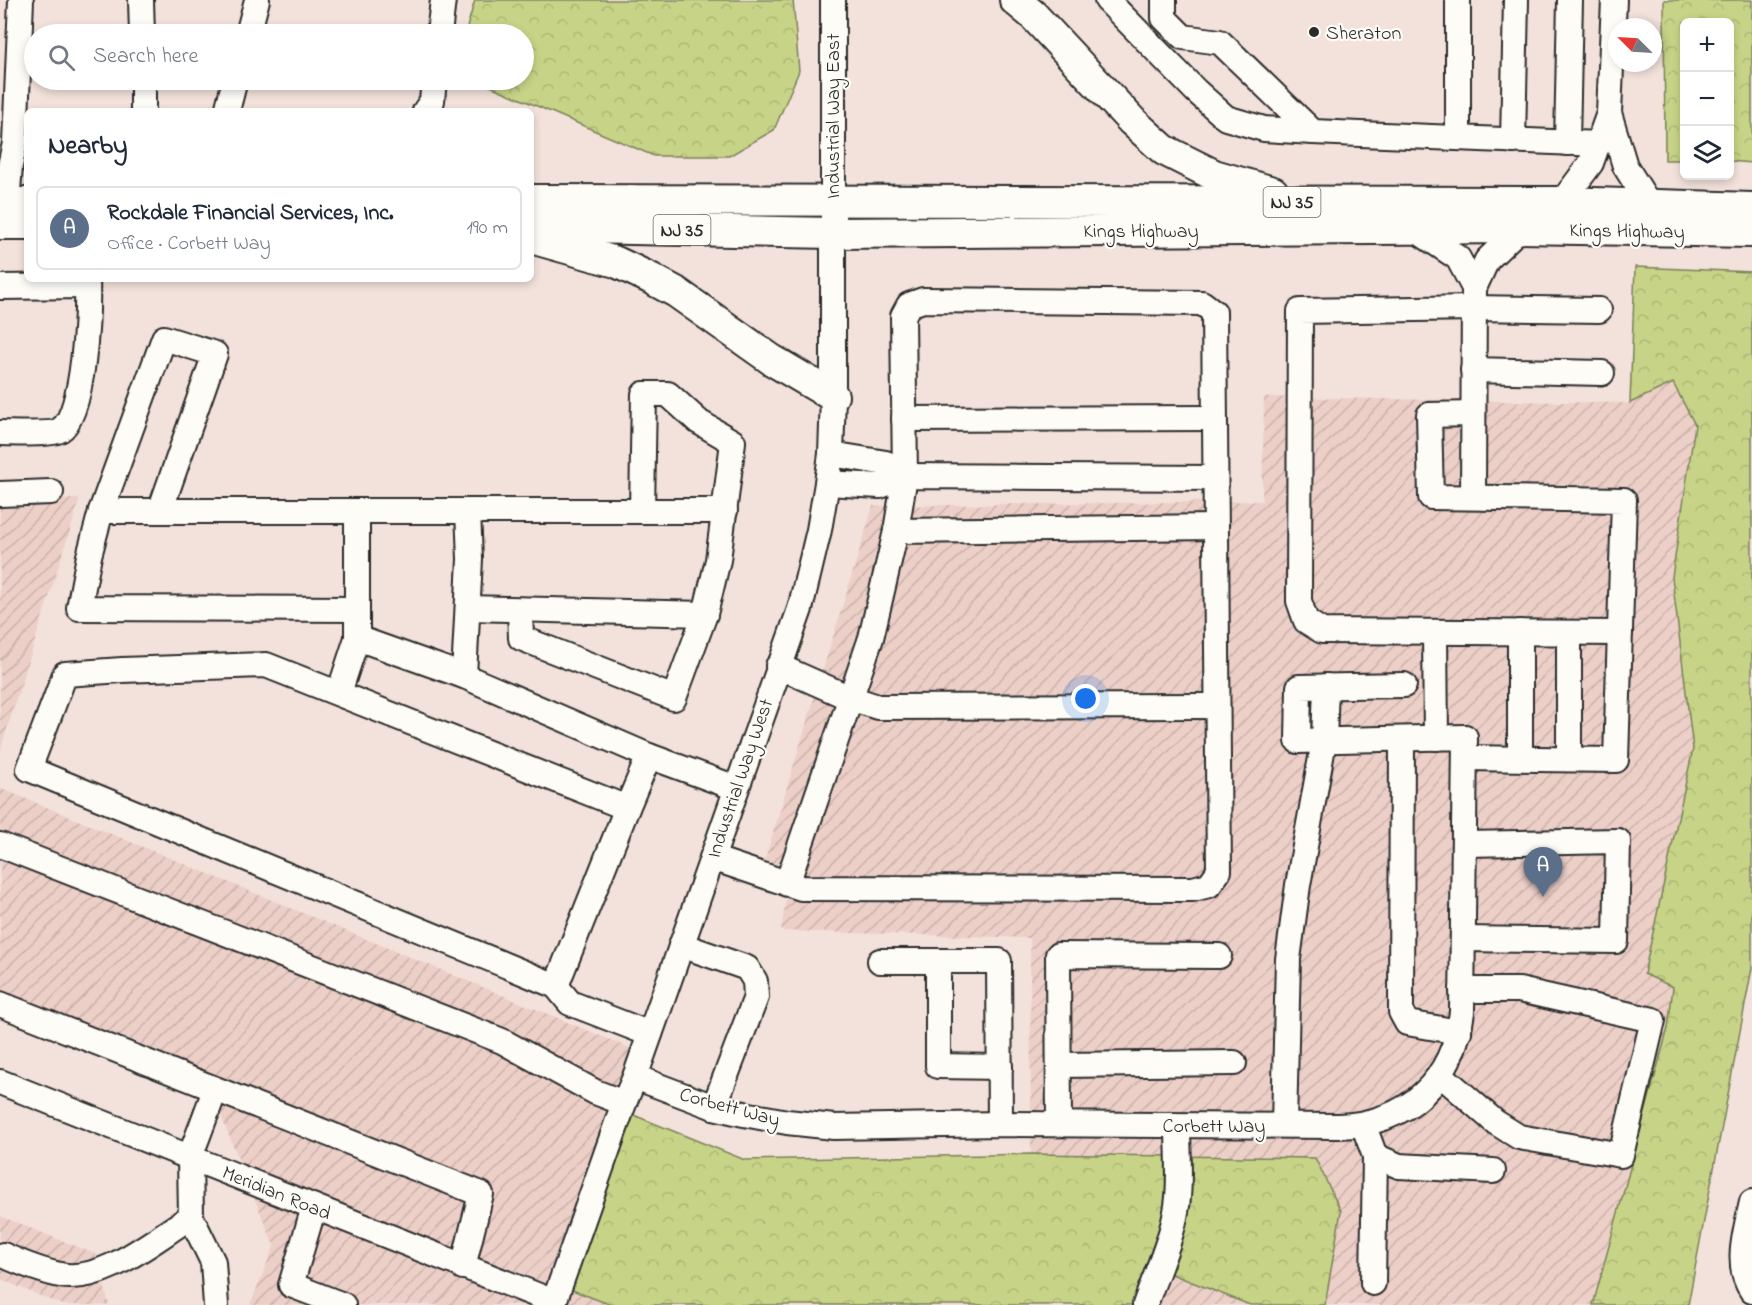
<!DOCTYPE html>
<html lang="en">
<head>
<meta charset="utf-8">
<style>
  body { margin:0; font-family:"Indie Flower",sans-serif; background:#f6f6f7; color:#1f2937 }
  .controls { position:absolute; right:18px; top:18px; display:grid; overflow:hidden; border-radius:9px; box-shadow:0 3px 9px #0003 }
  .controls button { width:54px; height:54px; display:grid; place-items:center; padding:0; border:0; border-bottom:2px solid #e0e1e3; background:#fff; color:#1f2937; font:30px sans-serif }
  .compass { position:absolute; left:1608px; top:18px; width:54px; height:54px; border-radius:50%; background:#fff; box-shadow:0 3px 9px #0003; rotate:294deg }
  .you { position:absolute; left:1086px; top:699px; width:21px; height:21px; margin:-15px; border:4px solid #fff; border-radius:50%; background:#1a73e8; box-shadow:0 0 0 9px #1a73e833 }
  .badge { display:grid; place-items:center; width:39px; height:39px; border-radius:50%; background:#2b2b2b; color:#fff; font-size:20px; font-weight:700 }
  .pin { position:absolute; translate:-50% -50px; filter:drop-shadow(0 2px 3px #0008) }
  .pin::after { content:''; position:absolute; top:32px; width:21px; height:18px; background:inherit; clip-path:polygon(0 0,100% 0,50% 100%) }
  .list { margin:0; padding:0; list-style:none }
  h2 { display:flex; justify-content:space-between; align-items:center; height:78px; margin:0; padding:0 24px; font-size:26px }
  h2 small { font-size:20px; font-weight:400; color:#747a83 }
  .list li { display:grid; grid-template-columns:39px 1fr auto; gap:18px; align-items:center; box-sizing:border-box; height:84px; margin:0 12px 12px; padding:0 12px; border:2px solid #e0e1e3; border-radius:9px }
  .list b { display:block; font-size:22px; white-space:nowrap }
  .list p { margin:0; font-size:20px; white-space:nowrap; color:#747a83 }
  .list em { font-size:20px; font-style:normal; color:#747a83 }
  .icon { flex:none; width:33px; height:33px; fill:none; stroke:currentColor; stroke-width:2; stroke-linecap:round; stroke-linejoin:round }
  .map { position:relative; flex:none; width:1752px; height:1305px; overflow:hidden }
  .search { position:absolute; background:#fff; box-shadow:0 3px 9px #0003; left:24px; top:24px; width:510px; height:66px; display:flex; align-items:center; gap:15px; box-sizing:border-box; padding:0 21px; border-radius:33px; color:#747a83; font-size:22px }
  .panel { position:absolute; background:#fff; box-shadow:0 3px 9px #0003; left:24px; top:108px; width:510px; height:174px; border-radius:9px }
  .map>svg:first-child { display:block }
  .industrial { fill:url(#industrial-furrows) }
  .forest { fill:url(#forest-crowns); stroke:#798059; stroke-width:1.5 }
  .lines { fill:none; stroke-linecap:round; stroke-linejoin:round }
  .minor-casing { stroke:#2b2b2b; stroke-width:28 }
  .major-casing { stroke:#2b2b2b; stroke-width:34 }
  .minor { stroke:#fdfcf7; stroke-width:24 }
  .major { stroke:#fdfcf7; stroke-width:30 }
  .poi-dot { fill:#2b2b2b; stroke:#fdfcf7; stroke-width:2 }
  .labels { text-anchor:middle; stroke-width:4.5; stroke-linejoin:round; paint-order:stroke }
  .shield { fill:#fdfcf7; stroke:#6a6a68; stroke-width:1.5 }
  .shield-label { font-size:18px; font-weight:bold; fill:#2b2b2b }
  .poi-label { font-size:20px; fill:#2b2b2b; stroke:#fdfcf7; text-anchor:start }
  .street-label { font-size:20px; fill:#2b2b2b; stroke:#fdfcf7 }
</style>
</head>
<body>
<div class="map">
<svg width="1752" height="1305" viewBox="0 0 1752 1305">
  <defs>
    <pattern id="industrial-furrows" width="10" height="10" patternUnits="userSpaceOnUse" patternTransform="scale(1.5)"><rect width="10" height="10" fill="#eccfc7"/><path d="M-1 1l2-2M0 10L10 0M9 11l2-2" fill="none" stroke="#cbb2ab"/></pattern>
    <pattern id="forest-crowns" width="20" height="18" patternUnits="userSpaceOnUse" patternTransform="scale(1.5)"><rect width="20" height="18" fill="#c7d487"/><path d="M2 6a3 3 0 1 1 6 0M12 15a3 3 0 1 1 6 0" fill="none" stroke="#abb675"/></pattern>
  </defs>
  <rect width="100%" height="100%" fill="#f3e2db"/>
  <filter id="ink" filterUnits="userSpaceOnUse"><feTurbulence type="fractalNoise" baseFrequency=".0167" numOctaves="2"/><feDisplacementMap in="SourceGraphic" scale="12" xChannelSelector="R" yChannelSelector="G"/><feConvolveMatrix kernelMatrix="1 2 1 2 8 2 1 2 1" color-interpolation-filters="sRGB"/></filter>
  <g filter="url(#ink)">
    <g class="industrial">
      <polygon points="1673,383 1695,425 1672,577 1693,749 1644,974 1673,987 1668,1028 1593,1305 1325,1305 1341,1211 1315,1158 1031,1154 1030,938 781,931 787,892 758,882 873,506 1262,501 1264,397 1630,403"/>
      <polygon points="80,499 0,751 0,500"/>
      <polygon points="0,788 647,1055 567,1289 611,1305 250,1305 274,1246 216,1104 0,1013"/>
      <polygon points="0,1216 96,1254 109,1305 62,1305 0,1279"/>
      <polygon points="1159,1269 1250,1305 1147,1305"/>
    </g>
    <g class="forest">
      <polygon points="475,0 793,0 799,71 774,130 729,156 654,156 476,80 524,80 524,34 465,34"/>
      <polygon points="1664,0 1752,0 1752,163 1730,161 1730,22 1684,22 1684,160 1665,160"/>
      <polygon points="1635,267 1752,272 1752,968 1688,1305 1593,1305 1668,1028 1673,987 1644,974 1693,749 1672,577 1695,425 1673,383 1630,403"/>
      <polygon points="626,1112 745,1160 1031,1154 1315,1158 1341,1211 1325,1305 1250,1305 1159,1269 1147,1305 611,1305 567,1288"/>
    </g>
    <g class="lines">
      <g class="minor-casing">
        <g id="minor">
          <polyline points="141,0 142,34"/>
          <polyline points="1107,0 1196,91 1226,118 1264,129 1313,132"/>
          <polyline points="1164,0 1164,18 1183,37 1220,42 1313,132 1599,144"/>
          <polyline points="1458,0 1458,138"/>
          <polyline points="248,34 257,0"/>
          <polyline points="439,34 443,0"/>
          <polyline points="143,80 143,111"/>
          <polyline points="227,111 235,80"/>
          <polyline points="425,111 432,101 434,80"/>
          <polyline points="1609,113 1625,166 1649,204"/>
          <polyline points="1513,141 1516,0"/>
          <polyline points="1567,143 1570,0"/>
          <polyline points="1562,202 1591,163 1609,113 1614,0"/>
          <polyline points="7,203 10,166 15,143 21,0"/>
          <polyline points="1413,228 1458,258 1474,288"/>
          <polyline points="0,287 87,286"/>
          <polyline points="1599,310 1474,308 1300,311 1299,601 1306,621 1322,631 1620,633"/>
          <polyline points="1473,370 1602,373"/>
          <polyline points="904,419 1214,418"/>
          <path d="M0,433C12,433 52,435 60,430C85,415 88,308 87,279"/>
          <polyline points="831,454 886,463 905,476"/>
          <polyline points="827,483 880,486 905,476 1215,478"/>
          <polyline points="0,494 51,492"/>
          <polyline points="1473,497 1474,288 1487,260 1520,228"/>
          <polyline points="101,511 725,511"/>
          <polyline points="160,511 215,354 164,338 101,511 89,556 79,608 357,609"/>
          <polyline points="896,531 1216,527"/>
          <polyline points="468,608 705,614"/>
          <polyline points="520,610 521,638 674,698 705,614 718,560 733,442 699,422 668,394 644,394 642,511"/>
          <polyline points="1435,632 1436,738"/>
          <polyline points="357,638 464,676 649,756 736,788"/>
          <polyline points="778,666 850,698 878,707 1217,706"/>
          <polyline points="464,676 470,559 468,511"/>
          <polyline points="339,693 357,638 357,511"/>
          <polyline points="1402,739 1401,1012 1407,1023 1459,1032"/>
          <polyline points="1465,758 1616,760 1624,500 1431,497 1429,415 1473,414"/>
          <polyline points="1520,758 1520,632"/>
          <polyline points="1569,759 1569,633"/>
          <polyline points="627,808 266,665 122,670 65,674 29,769 556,986 570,1003 650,1034"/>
          <polyline points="0,845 502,1041 595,1092 624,1103"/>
          <polyline points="712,858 801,888 1193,889 1209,885 1219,871 1214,312 1202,303 923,300 909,305 903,316 905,476 896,531 871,638 787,884"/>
          <polyline points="1463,939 1616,941 1618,841 1464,844"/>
          <polyline points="681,945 747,968 755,981 756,997 714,1107"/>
          <polyline points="880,961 999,961 1000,1124"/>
          <polyline points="938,961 938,1066 1000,1067"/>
          <polyline points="556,986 627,808 649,756"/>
          <polyline points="0,1004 481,1194 463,1267"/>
          <polyline points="1059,1065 1234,1063"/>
          <polyline points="1440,1074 1495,1122 1519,1137 1621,1155 1653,1020 1519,990 1462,990"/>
          <path d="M635,1077L714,1107L744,1114L787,1122L834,1127L1000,1124L1338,1126C1408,1124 1453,1081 1462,1012L1465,737L1298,741L1299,687L1404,685"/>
          <polyline points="0,1082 554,1302"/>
          <polyline points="215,1090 190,1157 191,1217 213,1262 216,1305"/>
          <polyline points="1059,1124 1058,955 1219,956"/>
          <polyline points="1363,1124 1375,1156 1373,1283"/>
          <polyline points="1284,1125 1288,959 1298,885 1324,741 1326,686"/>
          <polyline points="1375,1156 1399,1166 1493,1171"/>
          <path d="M1752,1202C1746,1231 1734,1265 1752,1291"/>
          <polyline points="314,1207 291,1285 343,1305"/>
          <path d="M3,1255C21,1263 41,1271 60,1275C104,1284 155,1238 191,1217"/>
          <polyline points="553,1305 624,1103 635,1077 800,609 819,530 827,483 831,454 833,396 833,0"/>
          <path d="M1145,1305C1156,1273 1172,1240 1177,1206C1181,1180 1178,1153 1178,1126"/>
        </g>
      </g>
      <g class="major-casing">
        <g id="major">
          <polyline points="1015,0 1033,15 1132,121 1164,150 1214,175 1273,192"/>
          <polyline points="531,200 1562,202 1752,208"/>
          <polyline points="0,203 27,203"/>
          <polyline points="0,224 27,224"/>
          <polyline points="531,227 833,233 1520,228 1752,232"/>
          <polyline points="531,238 616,262 650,278 676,292 772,360 833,396"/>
        </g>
      </g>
      <use href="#minor" class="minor"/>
      <use href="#major" class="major"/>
    </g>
  </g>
  <circle class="poi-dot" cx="1314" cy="32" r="6"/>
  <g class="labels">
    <g class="shield">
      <rect x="1263.5" y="187" width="57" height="30" rx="4.5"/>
      <rect x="653.5" y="215" width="57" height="30" rx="4.5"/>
    </g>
    <g class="shield-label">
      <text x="1292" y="208">NJ 35</text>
      <text x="682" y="236">NJ 35</text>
    </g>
    <g class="poi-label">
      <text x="1326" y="39">Sheraton</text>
    </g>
    <g class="street-label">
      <text transform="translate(832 116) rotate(-90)" y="7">Industrial Way East</text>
      <text x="1141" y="237">Kings Highway</text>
      <text transform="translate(1627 230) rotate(1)" y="7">Kings Highway</text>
      <text transform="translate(739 778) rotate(-71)" y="7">Industrial Way West</text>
      <text transform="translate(730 1106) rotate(15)" y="7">Corbett Way</text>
      <text x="1214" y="1132">Corbett Way</text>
      <text transform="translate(277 1192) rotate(22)" y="7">Meridian Road</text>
    </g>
  </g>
</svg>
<div class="controls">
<button>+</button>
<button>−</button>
<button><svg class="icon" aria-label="layers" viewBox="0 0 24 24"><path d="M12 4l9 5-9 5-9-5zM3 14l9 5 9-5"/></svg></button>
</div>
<svg class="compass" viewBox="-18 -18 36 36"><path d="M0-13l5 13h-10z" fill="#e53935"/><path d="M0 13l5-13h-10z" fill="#747a83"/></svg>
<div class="you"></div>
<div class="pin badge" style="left:1543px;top:897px;background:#5c6f8a">A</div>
<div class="search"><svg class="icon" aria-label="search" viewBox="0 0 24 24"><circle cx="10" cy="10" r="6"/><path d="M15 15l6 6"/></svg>Search here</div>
<section class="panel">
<h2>Nearby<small></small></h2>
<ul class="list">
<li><span class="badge" style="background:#5c6f8a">A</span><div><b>Rockdale Financial Services, Inc.</b><p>Office · Corbett Way</p></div><em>190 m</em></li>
</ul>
</section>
</div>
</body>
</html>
